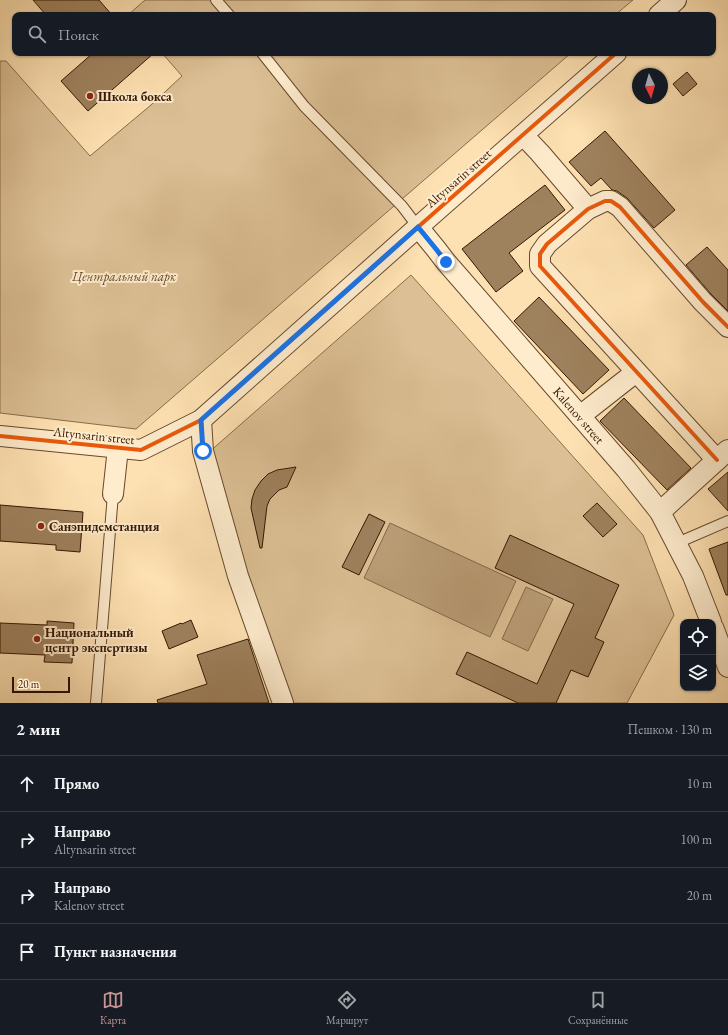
<!DOCTYPE html>
<html lang="ru">
<head>
<meta charset="utf-8">
<style>
  body { margin:0; font-family:"EB Garamond",serif; background:#242831; color:#f1f3f6 }
  .controls { position:absolute; right:12px; bottom:12px; display:grid; overflow:hidden; border-radius:8px; box-shadow:0 1px 3px #0004 }
  .controls button { width:36px; height:36px; display:grid; place-items:center; padding:0; border:0; border-bottom:1px solid #363941; background:#171b24; color:#f1f3f6; font:20px sans-serif }
  .compass { position:absolute; left:632px; top:68px; width:36px; height:36px; border-radius:50%; background:#171b24; box-shadow:0 1px 3px #0004; rotate:175deg }
  .scale { position:absolute; left:12px; bottom:10px; width:58px; box-sizing:border-box; padding-left:4px; border:2px solid #351801; border-top:0; font-size:11px; line-height:14px; white-space:nowrap; color:#351801; -webkit-text-stroke:3px #feeccd; paint-order:stroke }
  .stop { position:absolute; width:12px; height:12px; margin:-9px; border:3px solid #1a73e8; border-radius:50%; background:#fff }
  .stop.end { background:#1a73e8; border-color:#fff; box-shadow:0 1px 4px #0008 }
  .list { margin:0; padding:0; list-style:none }
  h2 { display:flex; justify-content:space-between; align-items:center; height:52px; margin:0; padding:0 16px; font-size:17px }
  h2 small { font-size:13px; font-weight:400; color:#9ea1a6 }
  .list li { display:grid; grid-template-columns:26px 1fr auto; gap:12px; align-items:center; box-sizing:border-box; height:56px; padding:0 16px; border-top:1px solid #363941 }
  .list b { display:block; font-size:15px; white-space:nowrap }
  .list p { margin:0; font-size:13px; white-space:nowrap; color:#9ea1a6 }
  .list em { font-size:13px; font-style:normal; color:#9ea1a6 }
  .icon { flex:none; width:22px; height:22px; fill:none; stroke:currentColor; stroke-width:2; stroke-linecap:round; stroke-linejoin:round }
  .map { position:relative; flex:none; width:728px; height:703px; overflow:hidden }
  .search { position:absolute; background:#171b24; box-shadow:0 1px 3px #0004; left:12px; right:12px; top:12px; height:44px; display:flex; align-items:center; gap:10px; box-sizing:border-box; padding:0 14px; border-radius:8px; color:#9ea1a6; font-size:15px }
  .sheet { height:276px; background:#171b24 }
  nav { display:flex; justify-content:space-around; align-items:center; box-sizing:border-box; height:56px; border-top:1px solid #363941; background:#171b24; font-size:11px; color:#9ea1a6 }
  nav a { display:grid; justify-items:center; gap:2px }
  nav .on { color:#c59692 }
  .map>svg:first-child { display:block }
  .green { fill:#dcbf94; stroke:#886c4a }
  .water { fill:#ba9d76; stroke:#856847 }
  .building { fill:#9e815d; stroke:#351801 }
  .lines { fill:none; stroke-linecap:round; stroke-linejoin:round }
  .service-casing { stroke:#674a2d; stroke-width:12 }
  .minor-casing { stroke:#674a2d; stroke-width:22 }
  .service { stroke:#feeccd; stroke-width:10 }
  .minor { stroke:#feeccd; stroke-width:20 }
  .cycleway-casing { stroke:#feeccd; stroke-width:6 }
  .cycleway { stroke:#e8590c; stroke-width:4 }
  .route { stroke:#1a73e8; stroke-width:5 }
  .poi-dot { fill:#8f2418; stroke:#feeccd; stroke-width:1.5 }
  .labels { text-anchor:middle; stroke-width:4; stroke-linejoin:round; paint-order:stroke }
  .poi-label { font-size:13px; font-weight:bold; fill:#351801; stroke:#feeccd; text-anchor:start }
  .street-label { font-size:13px; fill:#351801; stroke:#feeccd }
  .park-label { font-size:13px; font-style:italic; fill:#674a2d; stroke:#feeccd }
</style>
</head>
<body>
<div class="map">
<svg width="728" height="703" viewBox="0 0 728 703">
  <rect width="100%" height="100%" fill="#fee1b2"/>
  <filter id="stains"><feTurbulence type="fractalNoise" baseFrequency=".005" numOctaves="4"/><feColorMatrix values="0 0 0 0 .2 0 0 0 0 .09 0 0 0 0 .02 0 0 0 .5 -.17"/></filter>
  <radialGradient id="worn" r=".72"><stop offset=".6" stop-color="#630" stop-opacity="0"/><stop offset="1" stop-color="#630" stop-opacity=".3"/></radialGradient>
  <g class="green">
    <polygon points="145,0 633,0 615,15 128,15"/>
    <polygon points="162,53 571,53 136,429 0,413 0,61 6,61 90,156 151,105 182,76"/>
    <polygon points="411,275 643,535 674,615 627,703 286,703 208,453"/>
  </g>
  <g class="water">
    <polygon points="390,523 516,581 490,637 364,578"/>
    <polygon points="526,587 553,599 528,651 502,639"/>
  </g>
  <g class="building">
    <polygon points="33,0 99,0 112,15 46,15"/>
    <polygon points="93,53 154,53 88,111 61,81"/>
    <polygon points="687,72 697,84 683,96 673,84"/>
    <polygon points="605,131 675,210 654,228 627,198 617,191 612,190 601,178 591,186 569,162"/>
    <polygon points="545,185 565,210 509,253 523,271 496,292 462,249"/>
    <polygon points="707,247 728,270 728,311 711,294 686,265"/>
    <polygon points="539,297 609,370 583,394 514,321"/>
    <polygon points="624,398 691,468 667,490 600,421"/>
    <polygon points="296,467 287,487 279,490 270,499 267,506 262,548 260,548 251,508 252,499 255,490 261,481 268,474 277,470"/>
    <polygon points="728,472 728,511 708,489"/>
    <polygon points="597,503 617,524 603,537 583,516"/>
    <polygon points="0,505 83,512 80,552 56,550 56,545 0,541"/>
    <polygon points="369,514 385,522 359,575 342,567"/>
    <polygon points="510,535 619,585 595,638 604,642 588,677 571,670 556,703 518,703 456,674 467,652 537,684 574,604 495,568"/>
    <polygon points="728,542 728,595 726,595 709,549"/>
    <polygon points="191,620 198,637 169,649 162,631 181,623 182,624"/>
    <polygon points="47,621 74,623 72,663 44,662 45,655 0,653 0,623 47,625"/>
    <polygon points="248,639 269,703 158,703 157,700 207,684 197,655"/>
  </g>
  <g class="lines">
    <g class="service-casing">
      <g id="service">
        <polyline points="216,0 229,15"/>
        <polyline points="262,53 304,106 402,206 418,227"/>
        <polyline points="677,543 728,521"/>
        <polyline points="96,703 113,494"/>
      </g>
    </g>
    <g class="minor-casing">
      <g id="minor">
        <polyline points="659,15 676,0"/>
        <polyline points="523,135 540,153 588,209"/>
        <polyline points="418,227 436,249 446,262 580,416 626,469 660,512 693,576 711,622"/>
        <polyline points="580,416 636,372"/>
        <polyline points="201,420 203,451 238,576 283,703"/>
        <polyline points="0,436 141,450 201,420 418,227 616,53"/>
        <polyline points="717,460 540,266 540,254 547,244 588,209 605,201 611,201 620,207 703,302 728,327"/>
        <polyline points="113,494 118,448"/>
        <polyline points="660,512 728,450"/>
        <polyline points="713,627 728,667"/>
      </g>
    </g>
    <use href="#service" class="service"/>
    <use href="#minor" class="minor"/>
    <g class="cycleway-casing">
      <g id="cycleway">
        <polyline points="0,436 141,450 201,420 418,227 616,53"/>
        <polyline points="717,460 540,266 540,254 547,244 588,209 605,201 611,201 620,207 703,302 728,327"/>
      </g>
    </g>
    <use href="#cycleway" class="cycleway"/>
  </g>
  <g class="lines">
    <polyline class="route" points="203,451 201,420 418,227 436,249 446,262"/>
  </g>
  <g class="poi-dot">
    <circle cx="90" cy="96" r="4"/>
    <circle cx="41" cy="526" r="4"/>
    <circle cx="37" cy="639" r="4"/>
  </g>
  <g class="labels">
    <g class="poi-label">
      <text x="98" y="101">Школа бокса</text>
      <text x="49" y="531">Санэпидемстанция</text>
      <text x="45" y="637">Национальный<tspan x="45" dy="15">центр экспертизы</tspan></text>
    </g>
    <g class="street-label">
      <text transform="translate(458 178) rotate(-41)" y="5">Altynsarin street</text>
      <text transform="translate(579 415) rotate(49)" y="5">Kalenov street</text>
      <text transform="translate(94 435) rotate(6)" y="5">Altynsarin street</text>
    </g>
    <g class="park-label">
      <text x="124" y="281">Центральный парк</text>
    </g>
  </g>
  <rect width="100%" height="100%" filter="url(#stains)"/>
  <rect width="100%" height="100%" fill="url(#worn)"/>
</svg>
<div class="controls">
<button><svg class="icon" aria-label="locate" viewBox="0 0 24 24"><circle cx="12" cy="12" r="6"/><path d="M12 2v4M12 18v4M2 12h4M18 12h4"/></svg></button>
<button><svg class="icon" aria-label="layers" viewBox="0 0 24 24"><path d="M12 4l9 5-9 5-9-5zM3 14l9 5 9-5"/></svg></button>
</div>
<svg class="compass" viewBox="-18 -18 36 36"><path d="M0-13l5 13h-10z" fill="#e53935"/><path d="M0 13l5-13h-10z" fill="#9ea1a6"/></svg>
<div class="scale">20 m</div>
<div class="stop" style="left:203px;top:451px"></div>
<div class="stop end" style="left:446px;top:262px"></div>
<div class="search"><svg class="icon" aria-label="search" viewBox="0 0 24 24"><circle cx="10" cy="10" r="6"/><path d="M15 15l6 6"/></svg>Поиск</div>
</div>
<section class="sheet">
<h2>2 мин<small>Пешком · 130 m</small></h2>
<ul class="list">
<li><svg class="icon" aria-label="ahead" viewBox="0 0 24 24"><path d="M12 20V5M6 11l6-6 6 6"/></svg><div><b>Прямо</b></div><em>10 m</em></li>
<li><svg class="icon" aria-label="right" viewBox="0 0 24 24"><path d="M7 20v-9h11M14 6l5 5-5 5"/></svg><div><b>Направо</b><p>Altynsarin street</p></div><em>100 m</em></li>
<li><svg class="icon" aria-label="right" viewBox="0 0 24 24"><path d="M7 20v-9h11M14 6l5 5-5 5"/></svg><div><b>Направо</b><p>Kalenov street</p></div><em>20 m</em></li>
<li><svg class="icon" aria-label="arrive" viewBox="0 0 24 24"><path d="M6 21V4h12l-3 4 3 4H6"/></svg><div><b>Пункт назначения</b></div></li>
</ul>
</section>
<nav>
<a class="on"><svg class="icon" aria-label="map" viewBox="0 0 24 24"><path d="M3 6l6-2 6 2 6-2v14l-6 2-6-2-6 2zM9 4v14M15 6v14"/></svg>Карта</a>
<a><svg class="icon" aria-label="directions" viewBox="0 0 24 24"><path d="M12 3l9 9-9 9-9-9zM9 14v-3h6M13 9l2 2-2 2"/></svg>Маршрут</a>
<a><svg class="icon" aria-label="saved" viewBox="0 0 24 24"><path d="M7 4h10v16l-5-4-5 4z"/></svg>Сохранённые</a>
</nav>
</body>
</html>
